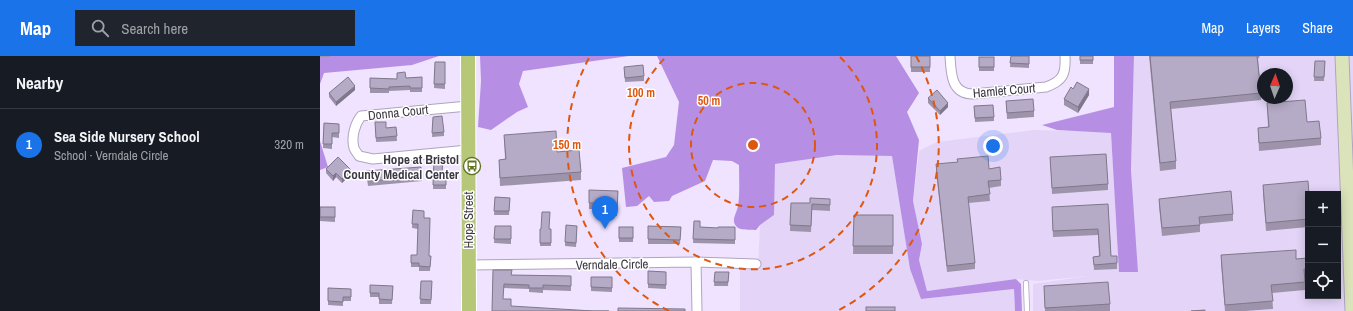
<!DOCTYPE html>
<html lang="en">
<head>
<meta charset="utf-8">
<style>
  body { margin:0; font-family:"Archivo Narrow",sans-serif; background:#20242c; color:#f1f3f6 }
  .controls { position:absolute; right:12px; bottom:12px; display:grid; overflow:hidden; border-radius:0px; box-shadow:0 2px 10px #0003 }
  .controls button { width:36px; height:36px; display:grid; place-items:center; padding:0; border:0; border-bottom:1px solid #363941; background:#171b24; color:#f1f3f6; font:20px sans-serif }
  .compass { position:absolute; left:937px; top:12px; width:36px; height:36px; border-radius:50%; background:#171b24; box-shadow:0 2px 10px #0003; rotate:2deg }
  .you { position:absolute; left:673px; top:90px; width:14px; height:14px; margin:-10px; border:3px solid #fff; border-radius:50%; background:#1a73e8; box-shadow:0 0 0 6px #1a73e833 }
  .badge { display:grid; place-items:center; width:26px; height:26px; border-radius:50%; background:#1a73e8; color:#fff; font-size:13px; font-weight:700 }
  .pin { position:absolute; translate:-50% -33px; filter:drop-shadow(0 1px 2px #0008) }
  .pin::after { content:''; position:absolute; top:21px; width:14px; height:12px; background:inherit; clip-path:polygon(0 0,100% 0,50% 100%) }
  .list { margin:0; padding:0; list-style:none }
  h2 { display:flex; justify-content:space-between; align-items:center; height:52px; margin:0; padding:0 16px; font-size:17px }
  h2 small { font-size:13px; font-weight:400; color:#9ea1a6 }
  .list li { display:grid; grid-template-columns:26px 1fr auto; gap:12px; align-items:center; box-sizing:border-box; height:72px; padding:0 16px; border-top:1px solid #363941 }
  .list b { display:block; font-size:15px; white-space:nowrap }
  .list p { margin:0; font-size:13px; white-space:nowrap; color:#9ea1a6 }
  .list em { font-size:13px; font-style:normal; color:#9ea1a6 }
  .icon { flex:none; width:22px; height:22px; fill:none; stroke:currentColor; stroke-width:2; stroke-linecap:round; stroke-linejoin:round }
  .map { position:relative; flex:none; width:1033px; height:255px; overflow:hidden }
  header { display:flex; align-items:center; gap:24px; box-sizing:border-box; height:56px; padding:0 20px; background:#1a73e8; color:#fff }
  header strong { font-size:19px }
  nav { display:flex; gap:22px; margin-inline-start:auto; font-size:14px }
  .search { width:280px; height:36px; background:#20242c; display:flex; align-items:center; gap:10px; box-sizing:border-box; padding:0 14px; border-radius:0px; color:#9ea1a6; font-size:15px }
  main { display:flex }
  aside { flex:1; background:#171b24 }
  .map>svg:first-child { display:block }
  .built { fill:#e4d5f8; fill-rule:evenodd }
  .forest { fill:#b68fe4 }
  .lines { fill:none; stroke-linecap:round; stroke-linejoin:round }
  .lane-casing { stroke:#afa4be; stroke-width:6 }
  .street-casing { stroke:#afa4be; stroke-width:11 }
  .secondary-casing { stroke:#afa4be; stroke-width:15 }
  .primary-casing { stroke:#fff; stroke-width:16 }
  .lane { stroke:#fff; stroke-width:4.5 }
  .street { stroke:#fff; stroke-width:9 }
  .secondary { stroke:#dbe3bb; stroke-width:13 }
  .primary { stroke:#b6c777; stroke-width:14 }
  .wall { fill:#9d93aa }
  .shaded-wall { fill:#7f788b }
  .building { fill:#b6abc6; stroke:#7f788b }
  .ring { fill:none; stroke:#df570f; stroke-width:2; stroke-dasharray:7 5 }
  .labels { text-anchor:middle; stroke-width:3; stroke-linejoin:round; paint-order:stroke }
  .street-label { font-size:13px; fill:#3d3843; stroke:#fff }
  .poi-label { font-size:13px; font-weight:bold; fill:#3d3843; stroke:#fff; text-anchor:end }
  .centre { fill:#df570f; stroke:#fff; stroke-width:2 }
  .ring-label { font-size:12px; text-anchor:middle; font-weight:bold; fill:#df570f; stroke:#fff; stroke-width:3; stroke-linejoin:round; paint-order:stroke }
</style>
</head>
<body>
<header>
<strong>Map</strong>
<div class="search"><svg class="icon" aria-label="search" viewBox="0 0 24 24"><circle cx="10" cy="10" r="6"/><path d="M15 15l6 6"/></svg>Search here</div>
<nav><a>Map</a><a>Layers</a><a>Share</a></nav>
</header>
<main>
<aside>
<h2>Nearby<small></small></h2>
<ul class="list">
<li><span class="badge">1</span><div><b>Sea Side Nursery School</b><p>School · Verndale Circle</p></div><em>320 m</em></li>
</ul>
</aside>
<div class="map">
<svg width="1033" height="255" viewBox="0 0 1033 255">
  <rect width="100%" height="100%" fill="#efe3ff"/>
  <g class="built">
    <path d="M814,0H1015L1022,134L1027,255H713V228L767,220L718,225L696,223L607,235L599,204L602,188L593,145L599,95L617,86L714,74L791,76L799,216H817L811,114ZM943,18H967V42H943ZM988,138H1018V240H988Z"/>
    <polygon points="1029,0 1033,0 1033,88 1030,18"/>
    <polygon points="517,99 572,100 590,213 601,243 694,233 695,255 420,255 420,214 438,214 440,169 454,159 454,108"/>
  </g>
  <g class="forest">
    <polygon points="0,0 119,0 92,9 4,17 0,28"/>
    <polygon points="160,0 309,0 203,15 199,28 208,51 197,56 171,74 158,71 161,25"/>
    <path d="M337,0H576L599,37L587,56L599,84L593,145L602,188L599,204L607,235L696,223L701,228L702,255H695L694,233L601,243L590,213L572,100L517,99L455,108L454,159L440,169L436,174C431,173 421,175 417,171C410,165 417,157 418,150C420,137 419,123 419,109L412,105L393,104L385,125L352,140L349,145L334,146L329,140L317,150L306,151L302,112L346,101L354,89L359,46Z"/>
    <polygon points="794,0 814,0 811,114 818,216 799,216 791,77 737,74 722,69 794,51"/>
    <polygon points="0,85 8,111 0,114"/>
  </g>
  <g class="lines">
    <g class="lane-casing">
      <polyline id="lane" points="706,227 707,255"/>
    </g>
    <g class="street-casing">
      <g id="street">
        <path d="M630,0C631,17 631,38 653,38L726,31C743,25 746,18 745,0"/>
        <path d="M148,94L53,103L39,100C38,98 35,95 34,92C31,81 35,68 41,60L148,50"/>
        <polyline points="376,206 377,255"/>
        <polyline points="149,209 376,206 436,208"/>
      </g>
    </g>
    <g class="secondary-casing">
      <polyline id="secondary" points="1022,0 1032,255"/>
    </g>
    <g class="primary-casing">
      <polyline id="primary" points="148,0 149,255"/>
    </g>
    <use href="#lane" class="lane"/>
    <use href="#street" class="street"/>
    <use href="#secondary" class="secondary"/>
    <use href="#primary" class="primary"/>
  </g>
  <g class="wall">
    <rect x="0" y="0" width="10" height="1"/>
    <rect x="591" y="0" width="19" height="16"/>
    <polygon points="691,0 709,0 709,12 690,11"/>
    <rect x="760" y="0" width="13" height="8"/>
    <polygon points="829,0 940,0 938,3 941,37 941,44 851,53 856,105 856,113 840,115"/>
    <rect x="659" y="1" width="15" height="14"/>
    <polygon points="995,5 1005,5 1004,25 994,25"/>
    <polygon points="115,6 125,6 125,33 114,32"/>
    <polygon points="304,11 324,20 324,25 305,26"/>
    <polygon points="77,17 86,22 102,21 102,36 90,36 90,34 69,35 69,37 50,37 50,22 77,23"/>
    <polygon points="35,34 16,50 9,41 9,37"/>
    <polygon points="769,39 758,57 744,49 744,43"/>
    <polygon points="608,42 628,51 620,59 608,47"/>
    <polygon points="686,45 714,55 714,61 687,63"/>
    <polygon points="947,47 987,66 1001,82 1001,89 939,95 938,72 948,71"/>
    <polygon points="654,50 674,61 674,65 655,66"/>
    <polygon points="113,61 124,76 124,80 112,81"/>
    <polygon points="55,66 66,72 76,71 77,85 56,86"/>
    <polygon points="4,67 19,68 19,82 12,81 12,93 3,92"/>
    <polygon points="184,79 237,96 261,116 261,124 180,130 179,104 185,103"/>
    <polygon points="730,101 788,128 788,134 732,138"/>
    <polygon points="114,105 123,116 126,116 126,133 113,133"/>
    <polygon points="616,108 669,113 681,124 681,130 669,132 670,145 648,147 655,207 655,213 627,216 616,115"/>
    <polygon points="6,113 31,118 22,127 16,121 13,125 6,117"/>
    <polygon points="46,115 102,121 102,125 48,130"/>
    <polygon points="943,129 988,138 988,171 946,175 943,137"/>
    <polygon points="298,135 297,160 289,160 289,153 269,153 269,147"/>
    <polygon points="175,141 190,142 189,159 174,159"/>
    <polygon points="510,143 510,155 492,154 491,176 470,175 471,147 490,147"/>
    <polygon points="839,143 913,158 913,165 880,168 880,176 842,180 839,150"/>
    <polygon points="788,148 791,200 797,200 797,213 774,214 773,201 779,200 778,179 733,181 732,157"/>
    <polygon points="0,151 15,151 15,166 0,165"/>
    <polygon points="93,154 104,162 109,200 111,200 110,215 99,215 99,211 91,211 91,199 97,199 98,173 92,172"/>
    <polygon points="534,159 573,159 573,198 533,198"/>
    <polygon points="374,165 380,171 398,172 415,171 415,188 373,187"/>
    <polygon points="175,170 191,170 191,188 174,187"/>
    <polygon points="328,170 361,171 360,188 328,188"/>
    <rect x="299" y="171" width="14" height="15"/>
    <rect x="220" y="173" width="11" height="17"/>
    <polygon points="257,174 256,191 245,190 245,186"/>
    <polygon points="901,199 976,203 988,202 988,221 985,221 985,234 952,237 953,253 925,255 905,255 901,207"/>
    <polygon points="173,214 191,219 251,220 251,235 223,234 223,237 209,236 209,233 184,232 172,255"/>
    <polygon points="328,215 346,216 346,233 328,232"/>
    <polygon points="395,216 409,216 408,230 394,230"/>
    <polygon points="271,221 292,221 292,236 271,235"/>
    <polygon points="101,225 112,225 111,248 100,248"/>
    <polygon points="73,230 72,248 59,248 59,241 50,241 50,237"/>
    <polygon points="724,230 790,248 790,255 725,255"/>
    <polygon points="8,232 31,233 31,245 23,245 23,250 8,249"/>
  </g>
  <g class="shaded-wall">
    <polygon points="35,30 35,34 16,50 16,46"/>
    <polygon points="769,33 769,39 758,57 758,51"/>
    <polygon points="628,47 628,51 620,59 620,55"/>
    <polygon points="31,114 31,118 22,127 22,123"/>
    <polygon points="16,117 16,121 13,125 13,120"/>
  </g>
  <g class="building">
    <rect x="591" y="0" width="19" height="11"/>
    <polygon points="691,0 709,0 709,8 690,7"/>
    <rect x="760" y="0" width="13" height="4"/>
    <polygon points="830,0 937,0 941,37 850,46 856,105 840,107"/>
    <rect x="659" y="1" width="15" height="10"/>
    <polygon points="995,5 1005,5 1004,21 994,21"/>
    <polygon points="115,6 125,6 125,28 114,28"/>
    <polygon points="323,9 324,20 305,22 304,11"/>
    <polygon points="85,16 86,22 102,21 102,32 90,32 90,30 69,31 69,33 50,32 50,22 77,23 77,17"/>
    <polygon points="28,21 35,30 16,46 9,37"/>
    <polygon points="757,26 769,33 758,51 744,43 751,31 753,33"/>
    <polygon points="617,34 628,47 620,55 608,42"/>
    <polygon points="713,43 714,55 687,57 686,45"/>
    <polygon points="985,44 987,66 999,65 1001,82 939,87 938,72 949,71 947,47"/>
    <polygon points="673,49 674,61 655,62 654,50"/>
    <polygon points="122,60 124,76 112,77 113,61"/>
    <polygon points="55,66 66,66 66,72 76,71 77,80 56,82"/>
    <polygon points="4,67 19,68 19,77 12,77 12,88 3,88"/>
    <polygon points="236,75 237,96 259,94 261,116 180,122 179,104 186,103 184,79"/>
    <polygon points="786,98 788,128 732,132 730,101"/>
    <polygon points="668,100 669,113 680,111 681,124 668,125 670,138 648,141 655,207 627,210 616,108 638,106 637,103"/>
    <polygon points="18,101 31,114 22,123 16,117 13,120 6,113"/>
    <polygon points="114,105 123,105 122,116 126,116 126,129 113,129"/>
    <polygon points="101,111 102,121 48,125 46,115"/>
    <polygon points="988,125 989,138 988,138 988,163 946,167 943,129"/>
    <polygon points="269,134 298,135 297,154 289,154 289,147 269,147"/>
    <polygon points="911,135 913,158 879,161 880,169 842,172 839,143"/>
    <polygon points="175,141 190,142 189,155 174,155"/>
    <polygon points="490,142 510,143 510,149 492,148 491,170 470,169 471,147 490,147"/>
    <polygon points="788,148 791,200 797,200 797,207 774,209 773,201 780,200 778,173 733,175 732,151"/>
    <rect x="0" y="151" width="15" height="10"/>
    <polygon points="93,154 104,155 104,162 110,162 109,200 111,200 110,211 99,210 99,207 91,207 91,199 97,199 98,168 92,168"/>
    <polygon points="222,156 230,156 229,173 231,173 231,187 220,187 220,173 221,173"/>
    <polygon points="534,159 573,159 573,190 533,190"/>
    <polygon points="374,165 380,165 380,171 398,172 398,171 415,171 415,184 373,183"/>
    <polygon points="246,169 257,170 256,187 245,186"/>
    <polygon points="175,170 191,170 191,183 174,183"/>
    <polygon points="328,170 361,171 360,184 328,183"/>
    <rect x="299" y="171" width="14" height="11"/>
    <polygon points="976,194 976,203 988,202 988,213 984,213 985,226 951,229 953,245 905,249 901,199"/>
    <polygon points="173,214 192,214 191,219 251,220 251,230 223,229 223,232 209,232 209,229 184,228 183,243 191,243 191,250 273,255 289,255 172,255"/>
    <polygon points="328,215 346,216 346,229 328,228"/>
    <polygon points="395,216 409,216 408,226 394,226"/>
    <polygon points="271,221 292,221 292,232 271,231"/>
    <polygon points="101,225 112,225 111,244 100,243"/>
    <polygon points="788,226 790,248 725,252 724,230"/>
    <polygon points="50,229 73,230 72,244 59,243 59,237 50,237"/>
    <polygon points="8,232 31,233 31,241 23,241 23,246 8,245"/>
    <rect x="546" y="251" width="29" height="4"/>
    <polygon points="298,252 365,253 365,255 298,255"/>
    <polygon points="885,254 885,255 871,255"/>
  </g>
  <g class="ring">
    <circle cx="433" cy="89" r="62"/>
    <path d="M520 1A124 124 0 1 1 346 1"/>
    <path d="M349 255A186 186 0 0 1 270 0M596 0A186 186 0 0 1 517 255"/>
  </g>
  <defs>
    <g id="bus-ring" transform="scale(0.9)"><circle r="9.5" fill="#fff" stroke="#617423" stroke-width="1.5"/><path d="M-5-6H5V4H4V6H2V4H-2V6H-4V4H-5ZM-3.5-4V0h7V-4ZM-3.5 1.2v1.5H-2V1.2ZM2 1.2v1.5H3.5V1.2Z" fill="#617423"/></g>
  </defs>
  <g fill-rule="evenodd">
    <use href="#bus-ring" x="152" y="110"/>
  </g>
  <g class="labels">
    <g class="street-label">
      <text transform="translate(684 34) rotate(-5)" y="5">Hamlet Court</text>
      <text transform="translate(78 56) rotate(-6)" y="5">Donna Court</text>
      <text transform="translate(148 164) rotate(-90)" y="5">Hope Street</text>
      <text transform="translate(292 208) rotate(-1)" y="5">Verndale Circle</text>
    </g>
    <g class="poi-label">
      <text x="139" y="108">Hope at Bristol<tspan x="139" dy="15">County Medical Center</tspan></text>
    </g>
  </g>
  <circle cx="433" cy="89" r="6" class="centre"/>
  <g class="ring-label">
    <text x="321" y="41">100 m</text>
    <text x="389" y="49">50 m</text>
    <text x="247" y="93">150 m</text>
  </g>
</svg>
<div class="controls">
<button>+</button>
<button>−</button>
<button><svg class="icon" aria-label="locate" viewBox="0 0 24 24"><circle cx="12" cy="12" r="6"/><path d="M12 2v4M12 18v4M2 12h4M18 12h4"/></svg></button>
</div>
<svg class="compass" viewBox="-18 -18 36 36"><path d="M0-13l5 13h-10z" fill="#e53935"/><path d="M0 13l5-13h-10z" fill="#9ea1a6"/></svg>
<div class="you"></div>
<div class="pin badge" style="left:285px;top:173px">1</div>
</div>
</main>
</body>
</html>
